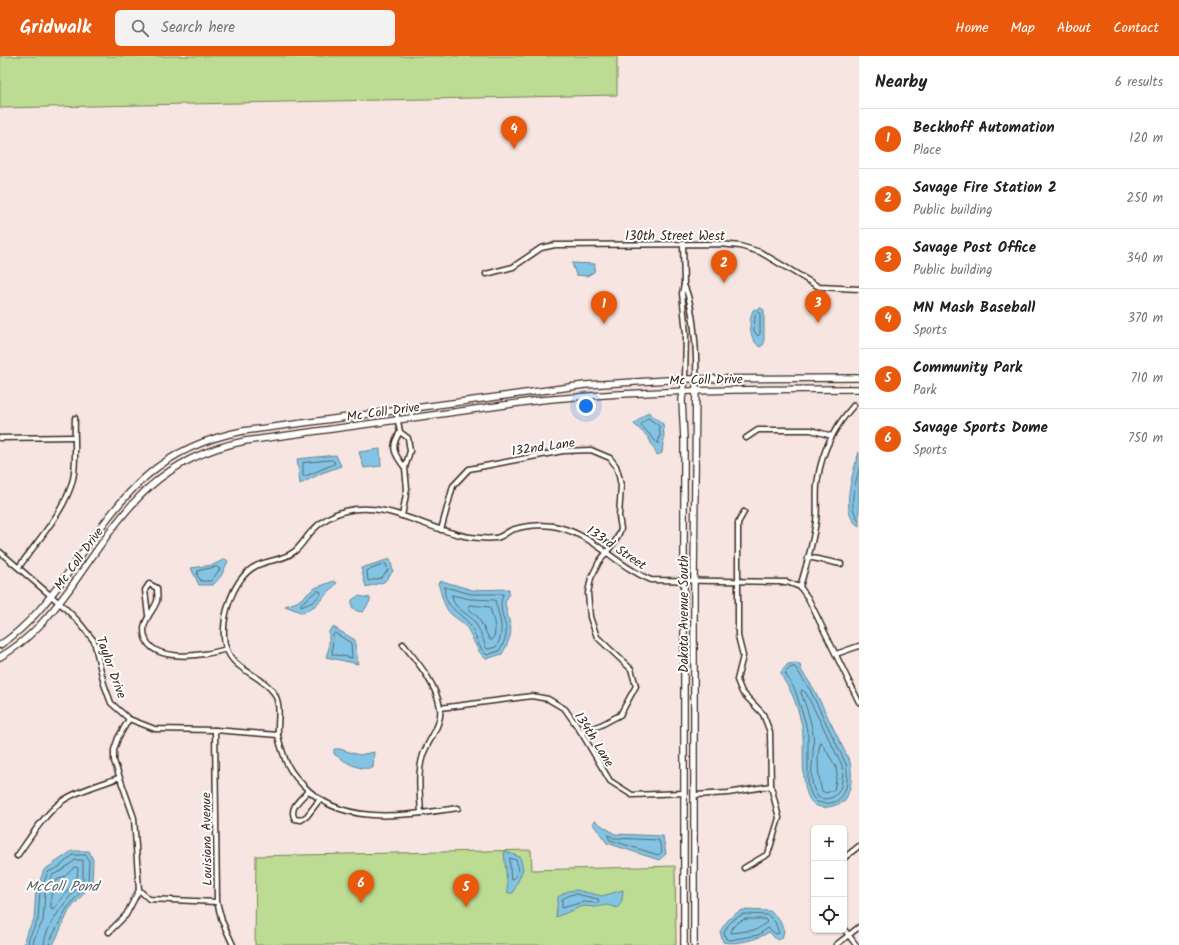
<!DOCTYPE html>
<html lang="en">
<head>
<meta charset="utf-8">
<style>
  body { margin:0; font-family:Kalam,sans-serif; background:#f2f2f2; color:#202124 }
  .controls { position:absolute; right:12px; bottom:12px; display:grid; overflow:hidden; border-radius:6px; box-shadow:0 1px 3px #0004 }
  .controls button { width:36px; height:36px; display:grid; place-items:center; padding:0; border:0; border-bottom:1px solid #e0e0e0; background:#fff; color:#202124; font:20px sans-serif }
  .you { position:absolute; left:586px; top:350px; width:14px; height:14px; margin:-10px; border:3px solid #fff; border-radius:50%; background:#1a73e8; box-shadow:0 0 0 6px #1a73e833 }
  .badge { display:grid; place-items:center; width:26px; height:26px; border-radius:50%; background:#ea580c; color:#fff; font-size:13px; font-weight:700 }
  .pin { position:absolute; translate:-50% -33px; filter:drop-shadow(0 1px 2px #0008) }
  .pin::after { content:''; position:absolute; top:21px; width:14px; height:12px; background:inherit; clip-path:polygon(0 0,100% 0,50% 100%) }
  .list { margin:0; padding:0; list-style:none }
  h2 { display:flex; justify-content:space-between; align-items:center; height:52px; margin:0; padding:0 16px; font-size:17px }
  h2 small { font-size:13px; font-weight:400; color:#757577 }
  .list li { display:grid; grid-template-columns:26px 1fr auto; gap:12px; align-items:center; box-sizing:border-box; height:60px; padding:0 16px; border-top:1px solid #e0e0e0 }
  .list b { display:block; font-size:15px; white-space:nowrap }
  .list p { margin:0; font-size:13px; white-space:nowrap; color:#757577 }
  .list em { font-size:13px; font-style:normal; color:#757577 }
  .icon { flex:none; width:22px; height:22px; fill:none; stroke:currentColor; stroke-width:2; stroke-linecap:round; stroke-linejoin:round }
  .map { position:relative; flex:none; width:859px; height:889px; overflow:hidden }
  header { display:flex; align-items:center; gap:24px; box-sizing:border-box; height:56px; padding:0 20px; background:#ea580c; color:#fff }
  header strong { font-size:19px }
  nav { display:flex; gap:22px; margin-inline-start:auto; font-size:14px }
  .search { width:280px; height:36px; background:#f2f2f2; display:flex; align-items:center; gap:10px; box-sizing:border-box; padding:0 14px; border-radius:6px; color:#757577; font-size:15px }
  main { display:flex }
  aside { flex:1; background:#fff }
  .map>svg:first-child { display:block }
  .green { fill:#bcdb93; stroke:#7c8258 }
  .water { fill:#83c4e4; stroke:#668695 }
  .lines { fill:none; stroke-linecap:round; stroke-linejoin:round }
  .shore { stroke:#58686d; stroke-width:1 }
  .minor-casing { stroke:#3b2a1e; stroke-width:7 }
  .secondary-casing { stroke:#3b2a1e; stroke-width:8 }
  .minor { stroke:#fff; stroke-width:4 }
  .secondary { stroke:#fff; stroke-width:5.5 }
  .labels { text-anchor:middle; stroke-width:4; stroke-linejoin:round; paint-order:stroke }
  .street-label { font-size:13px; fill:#3b2a1e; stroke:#fff }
  .water-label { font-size:14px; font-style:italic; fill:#546063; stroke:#fff }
</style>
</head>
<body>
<header>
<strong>Gridwalk</strong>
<div class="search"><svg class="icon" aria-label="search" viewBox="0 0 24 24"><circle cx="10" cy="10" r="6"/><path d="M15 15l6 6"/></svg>Search here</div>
<nav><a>Home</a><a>Map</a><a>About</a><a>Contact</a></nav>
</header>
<main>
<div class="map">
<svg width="859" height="889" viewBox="0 0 859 889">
  <rect width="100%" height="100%" fill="#f6e5e0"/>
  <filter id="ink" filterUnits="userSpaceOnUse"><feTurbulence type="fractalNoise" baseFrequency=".025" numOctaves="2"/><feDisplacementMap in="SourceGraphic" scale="8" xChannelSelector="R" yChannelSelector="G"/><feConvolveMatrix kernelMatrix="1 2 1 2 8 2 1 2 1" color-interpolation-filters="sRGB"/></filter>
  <g filter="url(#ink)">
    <g class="green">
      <polygon points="0,0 617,0 617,39 0,52"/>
      <polygon points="531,794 532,814 675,810 676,889 255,889 256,800"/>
    </g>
    <g class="water">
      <polygon points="572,207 595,208 594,216 587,220 576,219"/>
      <path d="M761,252L764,254V288L760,291C749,284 748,265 753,254Z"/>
      <polygon points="648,356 663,368 664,379 662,397 657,399 648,381 634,368"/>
      <polygon points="380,393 381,410 364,412 359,396"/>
      <path d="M859,396V470C838,459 854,413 859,396Z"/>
      <polygon points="336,399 341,410 322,417 300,428 297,403"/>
      <polygon points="225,503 228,505 221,520 213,529 199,529 191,512 213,509"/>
      <polygon points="390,503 393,515 384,526 366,531 361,512"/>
      <polygon points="334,525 337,527 316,549 303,557 285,550 297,546 315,532"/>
      <path d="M442,525L472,534L509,533V539L505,546C509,572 517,572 502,598L486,603C476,595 474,583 467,572C463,565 454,562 449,556C443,548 441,536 438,527Z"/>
      <polygon points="358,540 370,542 370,545 363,556 357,555 352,551 352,544"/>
      <polygon points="333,571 355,584 358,608 326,601 329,592 329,575"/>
      <path d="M796,607L800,609L801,614L814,633L850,706C853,721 851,732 845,745C788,774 809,695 801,666C799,656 795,644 790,634C787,628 782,623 781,616L788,608Z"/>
      <path d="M334,693H340L359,699L374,696L373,712C357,714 347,707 334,698Z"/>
      <polygon points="595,765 615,778 663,780 666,798 659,804 607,787 592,767"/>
      <polygon points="72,795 89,795 93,804 92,827 69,855 53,889 24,889 25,881 34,863 36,835 44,814"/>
      <polygon points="504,795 520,801 523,813 513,837 508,837"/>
      <polygon points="576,834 602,840 623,834 622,844 618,852 607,849 596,851 583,850 556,861 558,841 568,835"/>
      <path d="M743,854L770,855L779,863L784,875L782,882L777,884L769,876C757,884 736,889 723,886L720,876C726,865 732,858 743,854Z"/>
    </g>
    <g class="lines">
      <g class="shore">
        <polygon points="758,256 760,258 760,278 758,280 754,275 755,259"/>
        <polygon points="648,362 659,370 660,379 658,388 641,369"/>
        <polygon points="332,404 335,406 334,408 306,420 303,420 303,407"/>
        <path d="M859,413C855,431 847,449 859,465"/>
        <polygon points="386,508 388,514 381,522 368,525 367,515"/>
        <polygon points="217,511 220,513 211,525 201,525 197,519 198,515"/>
        <path d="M445,531L471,538H503C503,541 501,543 501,547C501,569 514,571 499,595L487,599C478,593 476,578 470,569C461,556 442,551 445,531Z"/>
        <polygon points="317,535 320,535 321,538 313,546 301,551 301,548"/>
        <path d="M452,539L470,543L495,544C499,561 506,575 496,591L488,593L486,592C483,582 480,574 474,565C467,556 452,553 452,539Z"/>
        <path d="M470,549L490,551C492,562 499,574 492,584H490L478,561L468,552Z"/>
        <polygon points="335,577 351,587 352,602 332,598 333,579"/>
        <path d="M795,611L810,634L846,708C850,730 845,753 817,746L812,740L808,729V680L805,665L795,634L785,617L790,612Z"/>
        <path d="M802,634L806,637L842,709C844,726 841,747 819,742C805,726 816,698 813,678C811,664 806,650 801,637Z"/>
        <path d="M821,686L836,711L837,719L834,734L826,737L822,735C818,724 816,695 821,686Z"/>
        <polygon points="608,779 614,782 659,784 662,796 658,799 610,784"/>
        <polygon points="510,802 516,804 519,813 513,824 511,823"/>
        <polygon points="75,811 78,812 77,822 54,852 51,853 51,838 57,824 65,820"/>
        <polygon points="576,838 598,843 599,846 596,847 583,846 562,852 562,843 570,839"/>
        <path d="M744,858L768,859L775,866L779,877L776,878L768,872L758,879L730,884L726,883L724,877C728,867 735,861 744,858Z"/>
        <path d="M745,863H765L767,866L756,874L731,877C731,870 739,865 745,863Z"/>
        <polyline points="28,889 29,882 38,864 40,836 48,816 59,811 73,799 86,799 89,805 88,826 66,854 51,883 49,889"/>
        <path d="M33,889L34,883L43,865L45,837L52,819L61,815L75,804H83V824C71,840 45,868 44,889"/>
      </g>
      <g class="minor-casing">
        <g id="minor">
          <polyline points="683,188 684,229 682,237 686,278 685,323"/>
          <polyline points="486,218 513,211 541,192 555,189 720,188 740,190 760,196 819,231 859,233"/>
          <path d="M684,229C694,250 697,299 696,323"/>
          <path d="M854,349C836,369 822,395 818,422C815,436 818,451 816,465C813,488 806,510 800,531L808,542L859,646"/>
          <polyline points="396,354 400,376"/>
          <polyline points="0,382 74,381"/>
          <polyline points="746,382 758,374 811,374 832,380"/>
          <path d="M402,460L407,433L405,412L410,395L408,382L400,376C390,391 394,398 405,412"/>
          <polyline points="441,474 453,430 469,413 563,395 591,394 610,402 616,410 619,420 621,430 619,460 621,473 616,484 599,506 591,522 588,537 590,561 597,581 631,613 636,630 620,659 601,669 581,676"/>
          <polyline points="0,496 64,551 78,565 94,585 104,628 111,647 129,663 155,673 215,674 278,679"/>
          <polyline points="808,501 841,508"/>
          <path d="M19,511C37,485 66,454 73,423C77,404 74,382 75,362"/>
          <path d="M148,559L145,534L149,528L157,532C157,536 158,541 157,545C154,554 145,562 144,572C142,610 205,600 226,593"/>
          <path d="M403,588C418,607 435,626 440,651C443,668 428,684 423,699C417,717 420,739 421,757"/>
          <polyline points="836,598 859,590"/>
          <polyline points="440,652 532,640 548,643 565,653 581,676 610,725 632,739 684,737"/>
          <polyline points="129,663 118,682 114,694 114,705 134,762 139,834 149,843 217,846"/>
          <polyline points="215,674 217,846 222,865 233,889"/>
          <path d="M308,735C301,743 288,752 295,763L301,764L307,760L320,743"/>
          <polyline points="694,739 728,737 771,730"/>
          <path d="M458,752C406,759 343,772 303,729C295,721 287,711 284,700C282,694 279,686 278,679C277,665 282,650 274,637C262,619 235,615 227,594C217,571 232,521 256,510C269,503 283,505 295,495C302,489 306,481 312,475C320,466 333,458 345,455C388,444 428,475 470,481C477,482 488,483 496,482C503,481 508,474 515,473C527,469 547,468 558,471C597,481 616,510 651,524L780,526H787L800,531"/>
          <path d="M17,800C30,782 43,760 61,746C73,736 102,728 118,722"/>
          <polyline points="844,802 859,790"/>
          <polyline points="744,812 768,798 779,762 771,730 770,676 763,658 742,636 737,624 743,600 738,580 738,467 744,456"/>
          <polyline points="844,873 856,889"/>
          <polyline points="109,876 126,859 139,834"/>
          <polyline points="836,889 859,871"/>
        </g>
      </g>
      <g class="secondary-casing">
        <g id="secondary">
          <path d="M0,589C29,570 48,544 68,517C120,445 150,393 243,375L585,329L685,323L859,322"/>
          <path d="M0,601C30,584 51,558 71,531C122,459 151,404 245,385L541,344C647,334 753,333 859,333"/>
          <polyline points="684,889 684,383 682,344 685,323"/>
          <polyline points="694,889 694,524 696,323"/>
        </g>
      </g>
      <use href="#minor" class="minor"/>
      <use href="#secondary" class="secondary"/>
    </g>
  </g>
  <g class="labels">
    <g class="street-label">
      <text x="675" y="184">130th Street West</text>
      <text transform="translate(706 323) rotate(-1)" y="5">Mc Coll Drive</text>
      <text transform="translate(383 355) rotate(-8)" y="5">Mc Coll Drive</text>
      <text transform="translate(543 390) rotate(-8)" y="5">132nd Lane</text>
      <text transform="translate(617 491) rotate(34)" y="5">133rd Street</text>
      <text transform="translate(78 502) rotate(-54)" y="5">Mc Coll Drive</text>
      <text transform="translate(683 558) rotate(-90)" y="5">Dakota Avenue South</text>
      <text transform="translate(112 611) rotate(70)" y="5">Taylor Drive</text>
      <text transform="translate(595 683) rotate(58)" y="5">134th Lane</text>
      <text transform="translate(206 783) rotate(-91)" y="5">Louisiana Avenue</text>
    </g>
    <g class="water-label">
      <text x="62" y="835">McColl Pond</text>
    </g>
  </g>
</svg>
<div class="controls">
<button>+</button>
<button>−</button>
<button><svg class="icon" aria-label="locate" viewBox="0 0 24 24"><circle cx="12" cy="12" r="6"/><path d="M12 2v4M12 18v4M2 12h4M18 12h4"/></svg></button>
</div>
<div class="you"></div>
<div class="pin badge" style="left:604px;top:268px">1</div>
<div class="pin badge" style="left:724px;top:227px">2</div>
<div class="pin badge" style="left:818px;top:267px">3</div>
<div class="pin badge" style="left:514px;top:93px">4</div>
<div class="pin badge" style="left:466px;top:851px">5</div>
<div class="pin badge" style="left:361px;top:847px">6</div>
</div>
<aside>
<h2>Nearby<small>6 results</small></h2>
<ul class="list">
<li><span class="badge">1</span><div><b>Beckhoff Automation</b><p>Place</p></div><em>120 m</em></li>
<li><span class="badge">2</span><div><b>Savage Fire Station 2</b><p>Public building</p></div><em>250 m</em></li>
<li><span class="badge">3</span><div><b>Savage Post Office</b><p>Public building</p></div><em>340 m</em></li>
<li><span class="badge">4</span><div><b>MN Mash Baseball</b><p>Sports</p></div><em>370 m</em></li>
<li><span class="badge">5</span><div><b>Community Park</b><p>Park</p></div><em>710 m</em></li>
<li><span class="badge">6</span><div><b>Savage Sports Dome</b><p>Sports</p></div><em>750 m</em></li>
</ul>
</aside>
</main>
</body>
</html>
